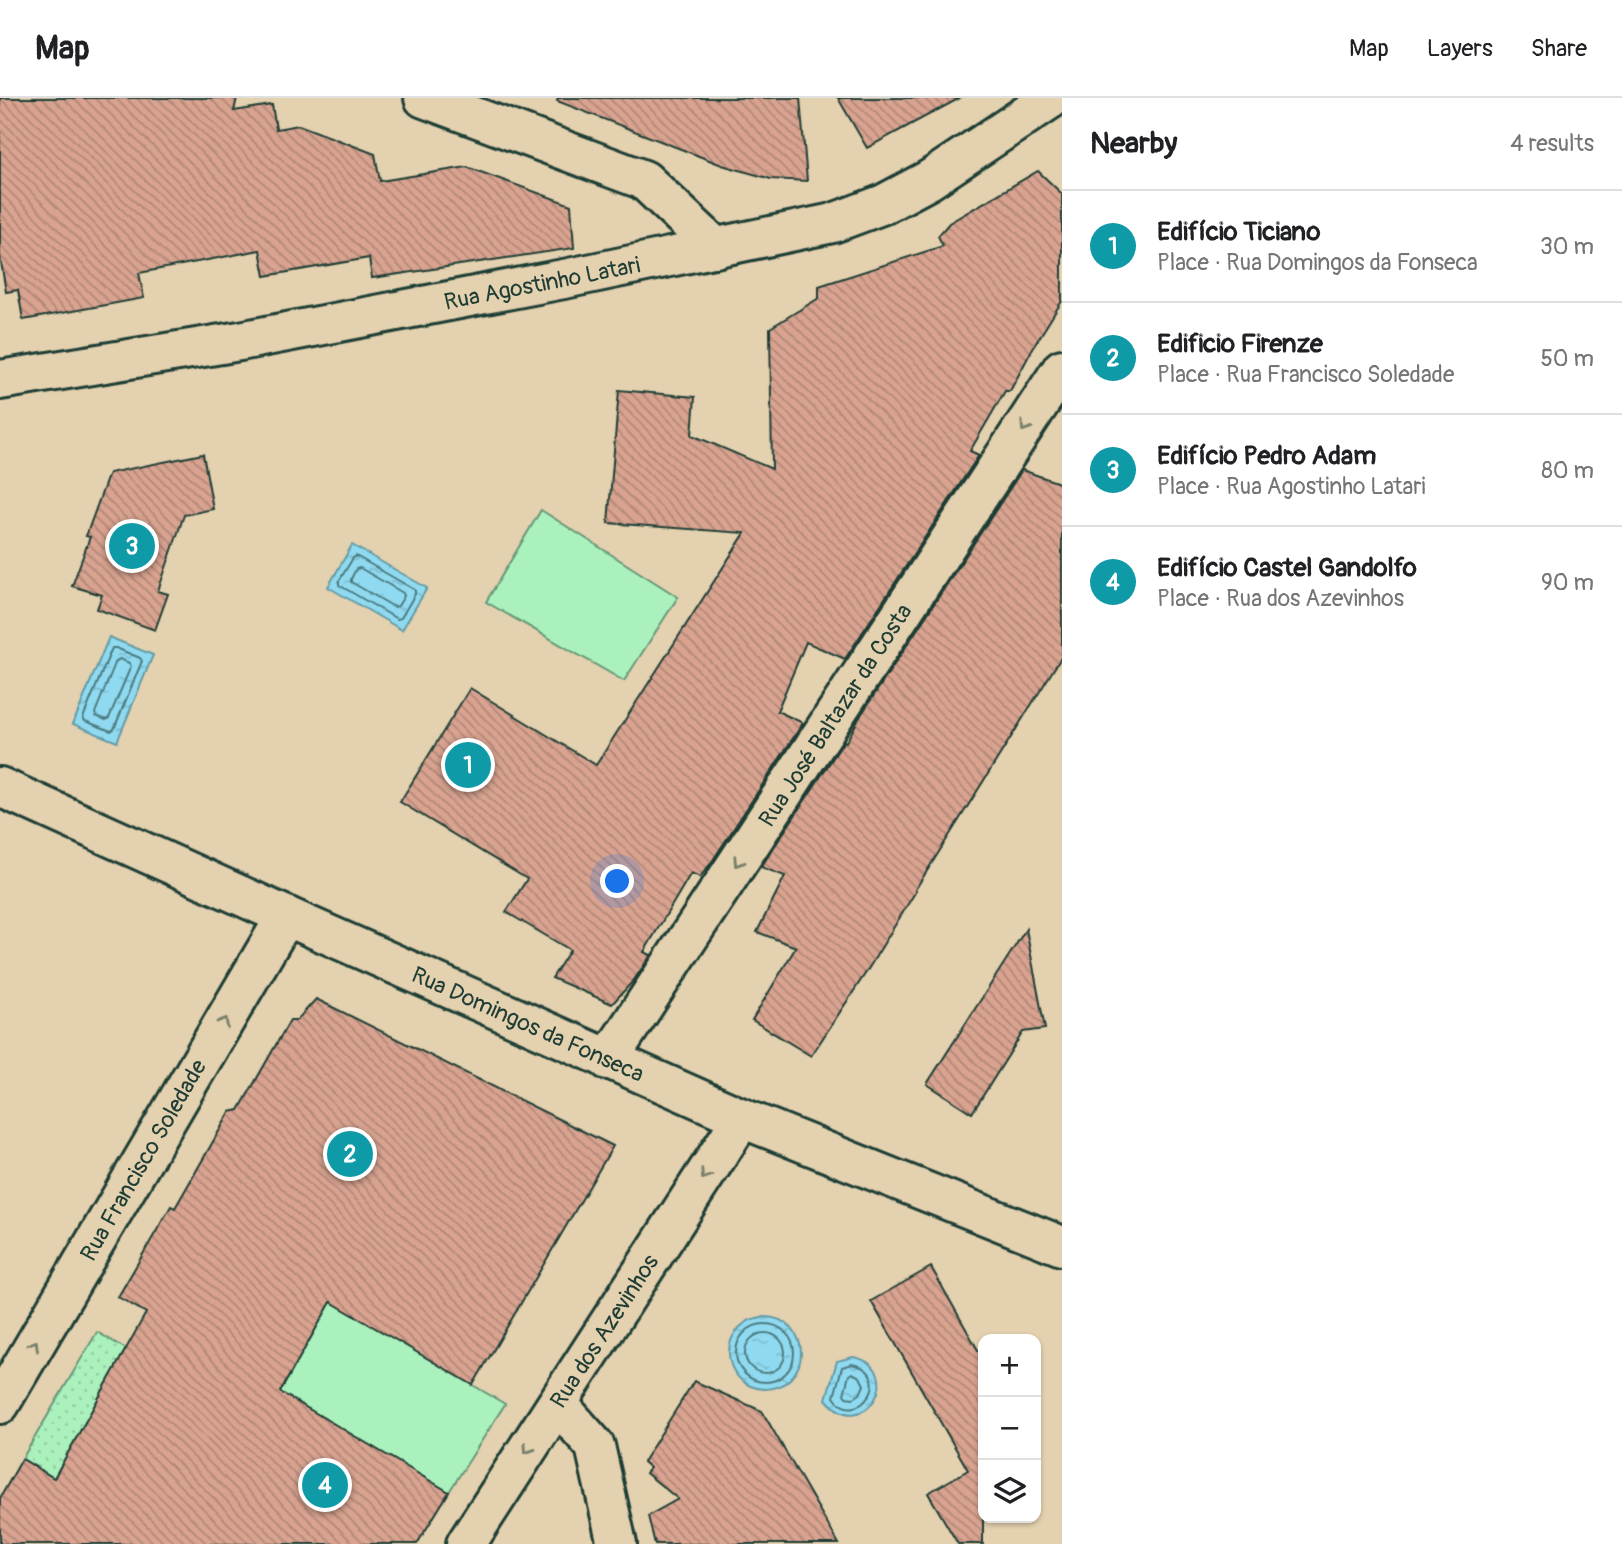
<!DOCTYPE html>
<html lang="en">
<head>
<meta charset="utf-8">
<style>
  body { margin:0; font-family:Pangolin,sans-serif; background:#f6f6f6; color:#202124 }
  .controls { position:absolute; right:21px; bottom:21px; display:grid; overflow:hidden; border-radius:14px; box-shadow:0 2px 5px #0004 }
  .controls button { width:63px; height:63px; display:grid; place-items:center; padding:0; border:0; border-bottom:2px solid #e0e0e0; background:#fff; color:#202124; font:35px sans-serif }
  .you { position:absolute; left:618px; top:784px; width:24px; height:24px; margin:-18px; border:5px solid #fff; border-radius:50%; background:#1a73e8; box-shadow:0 0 0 10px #1a73e833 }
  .badge { display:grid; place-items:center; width:46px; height:46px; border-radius:50%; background:#1a73e8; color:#fff; font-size:23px; font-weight:700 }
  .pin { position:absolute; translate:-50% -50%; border:4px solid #fff; box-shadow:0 2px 7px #0006 }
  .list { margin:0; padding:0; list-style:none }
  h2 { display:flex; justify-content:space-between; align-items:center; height:91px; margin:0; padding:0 28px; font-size:30px }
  h2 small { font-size:23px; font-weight:400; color:#757577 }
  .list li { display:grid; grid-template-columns:46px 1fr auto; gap:21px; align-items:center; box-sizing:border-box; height:112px; padding:0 28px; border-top:2px solid #e0e0e0 }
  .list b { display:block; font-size:26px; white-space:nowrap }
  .list p { margin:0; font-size:23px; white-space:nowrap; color:#757577 }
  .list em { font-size:23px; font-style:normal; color:#757577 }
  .icon { flex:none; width:38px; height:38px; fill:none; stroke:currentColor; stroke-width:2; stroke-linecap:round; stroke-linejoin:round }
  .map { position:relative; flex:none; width:1062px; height:1446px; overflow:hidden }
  header { display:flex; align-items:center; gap:42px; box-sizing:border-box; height:98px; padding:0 35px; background:#fff; border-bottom:2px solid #e0e0e0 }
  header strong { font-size:33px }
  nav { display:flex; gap:38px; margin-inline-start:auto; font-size:24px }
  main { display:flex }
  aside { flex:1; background:#fff }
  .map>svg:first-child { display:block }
  .grass { fill:url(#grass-dots); stroke:#659778; stroke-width:2 }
  .park { fill:#abf1bd; stroke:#659778; stroke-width:2 }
  .water { fill:url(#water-ripples); stroke:#639ba5; stroke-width:2 }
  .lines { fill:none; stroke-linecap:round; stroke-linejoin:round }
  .shore { stroke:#4c7c80; stroke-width:2 }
  .building { fill:url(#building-back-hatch); stroke:#1f3d34; stroke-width:2 }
  .minor-casing { stroke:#1f3d34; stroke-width:44 }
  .minor { stroke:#e4d1af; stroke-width:38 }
  .oneway { stroke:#78806b }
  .labels { text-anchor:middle; stroke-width:6; stroke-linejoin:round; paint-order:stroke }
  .street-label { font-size:23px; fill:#1f3d34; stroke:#e4d1af }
</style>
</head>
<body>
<header>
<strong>Map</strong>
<nav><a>Map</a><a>Layers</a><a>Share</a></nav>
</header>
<main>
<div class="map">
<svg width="1062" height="1446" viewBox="0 0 1062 1446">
  <defs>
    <pattern id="grass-dots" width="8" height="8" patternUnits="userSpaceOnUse" patternTransform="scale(1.75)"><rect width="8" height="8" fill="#abf1bd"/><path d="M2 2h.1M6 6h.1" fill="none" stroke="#93d0a3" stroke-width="1.8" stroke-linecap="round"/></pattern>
    <pattern id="water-ripples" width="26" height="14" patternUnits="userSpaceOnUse" patternTransform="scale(1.75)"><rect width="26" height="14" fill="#90daf1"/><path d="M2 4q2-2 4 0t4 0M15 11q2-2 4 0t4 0" fill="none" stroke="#7cbccf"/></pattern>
    <pattern id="building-back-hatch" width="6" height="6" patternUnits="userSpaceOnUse" patternTransform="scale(1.75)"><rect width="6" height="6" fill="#d9a390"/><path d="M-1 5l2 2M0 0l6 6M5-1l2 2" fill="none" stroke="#af8676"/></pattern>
  </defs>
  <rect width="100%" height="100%" fill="#e4d1af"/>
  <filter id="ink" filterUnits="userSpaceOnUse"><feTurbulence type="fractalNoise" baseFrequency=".0143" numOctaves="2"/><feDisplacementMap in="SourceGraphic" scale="14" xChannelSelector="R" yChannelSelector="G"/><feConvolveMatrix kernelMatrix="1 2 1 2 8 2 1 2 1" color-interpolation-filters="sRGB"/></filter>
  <g filter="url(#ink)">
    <polygon class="grass" points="97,1234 126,1251 54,1380 22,1361"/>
    <g class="park">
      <polygon points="541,412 678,499 624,583 486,504"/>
      <polygon points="331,1204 505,1306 449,1394 280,1294"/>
    </g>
    <g class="water">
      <polygon points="352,447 427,490 402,532 328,489"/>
      <polygon points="109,539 153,557 117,644 73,626"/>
      <circle cx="765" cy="1255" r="36"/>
      <path d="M853,1259C909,1269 864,1348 826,1301L837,1263Z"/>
    </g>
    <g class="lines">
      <g class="shore">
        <polygon points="356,458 415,492 415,496 401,520 397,521 339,487 339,483 353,460"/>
        <polygon points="360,470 403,495 404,498 398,508 394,509 351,484 351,481 356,471"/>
        <polygon points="112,550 116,550 140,560 142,563 114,631 111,633 85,623 83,620"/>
        <polygon points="120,561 129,565 131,568 109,620 106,622 96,618 95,615 116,563"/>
        <circle cx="765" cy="1255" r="29"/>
        <circle cx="765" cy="1255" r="20"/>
        <path d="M852,1266C898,1275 856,1333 834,1299L842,1269Z"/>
        <polygon points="852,1275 860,1279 864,1287 860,1296 854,1300 846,1299 844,1296 849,1277"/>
      </g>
    </g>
    <g class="building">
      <polygon points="0,0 237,0 234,13 272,7 276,31 299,27 375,56 380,83 467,69 571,107 574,150 372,180 369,160 265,178 260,152 139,175 144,200 23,222 18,192 6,194 0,158"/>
      <polygon points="558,0 800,0 807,83 771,81 722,67 557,3"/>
      <polygon points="838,0 960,0 867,50"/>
      <polygon points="1038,73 1062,96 1062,203 1034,248 1010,293 1005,293 970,353 979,357 845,561 806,544 777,613 803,625 711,765 700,779 691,775 644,854 651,857 634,882 612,906 552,880 570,852 506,814 527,781 400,704 470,590 596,667 745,435 608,425 619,292 695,299 692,337 772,371 770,230 819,200 819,188 943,148 938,138 949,125"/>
      <polygon points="203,356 213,411 184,417 158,493 168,496 155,532 97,511 102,497 72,488 90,439 86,438 109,375"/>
      <polygon points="1022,372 1062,386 1062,558 915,792 916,793 867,873 811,958 752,922 796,849 757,834 785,778 761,769 844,643 846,644 861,617"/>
      <polygon points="1026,831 1045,931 1023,934 972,1015 927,986"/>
      <polygon points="316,901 613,1048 473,1287 331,1204 280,1294 449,1394 417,1446 0,1446 0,1400 22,1361 54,1380 146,1215 118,1199 171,1108 175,1110 230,1014 239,1012 290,922 297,922"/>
      <polygon points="931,1169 983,1261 983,1446 958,1446 928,1395 968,1372 871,1203"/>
      <polygon points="694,1283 762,1313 839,1446 655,1446 648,1418 678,1401 646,1375 650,1370 643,1364"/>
    </g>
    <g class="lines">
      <g class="minor-casing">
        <g id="minor">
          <polyline points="424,0 644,82 716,150"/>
          <polyline points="0,282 240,243 569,180 833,125 884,106 929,82 1052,0"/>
          <polyline points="0,689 286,818 742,1020 1062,1148"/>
          <polyline points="608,962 1062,271"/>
          <polyline points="0,1306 286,818"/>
          <polyline points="558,1306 595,1348 617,1446"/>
          <polyline points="466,1446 742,1020"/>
        </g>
      </g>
      <use href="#minor" class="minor"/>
    </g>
    <defs><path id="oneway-chevron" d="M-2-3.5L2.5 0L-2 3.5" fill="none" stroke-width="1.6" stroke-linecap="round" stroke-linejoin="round" transform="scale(1.75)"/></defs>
    <g class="oneway">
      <use href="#oneway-chevron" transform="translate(1025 329) rotate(123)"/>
      <use href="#oneway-chevron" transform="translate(738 764) rotate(123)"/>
      <use href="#oneway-chevron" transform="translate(224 924) rotate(-60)"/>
      <use href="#oneway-chevron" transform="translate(705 1077) rotate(123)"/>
      <use href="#oneway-chevron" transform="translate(34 1247) rotate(-60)"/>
      <use href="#oneway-chevron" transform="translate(528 1351) rotate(123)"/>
    </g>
  </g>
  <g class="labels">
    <g class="street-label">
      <text transform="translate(542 185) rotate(-11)" y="8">Rua Agostinho Latari</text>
      <text transform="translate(835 617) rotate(-57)" y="8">Rua José Baltazar da Costa</text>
      <text transform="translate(528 926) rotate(24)" y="8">Rua Domingos da Fonseca</text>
      <text transform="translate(143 1062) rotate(-60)" y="8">Rua Francisco Soledade</text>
      <text transform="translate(604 1233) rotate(-57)" y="8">Rua dos Azevinhos</text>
    </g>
  </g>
</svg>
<div class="controls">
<button>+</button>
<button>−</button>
<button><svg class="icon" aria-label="layers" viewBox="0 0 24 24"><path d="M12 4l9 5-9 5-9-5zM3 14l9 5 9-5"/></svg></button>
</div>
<div class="you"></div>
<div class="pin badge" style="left:468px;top:667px;background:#0f9aa8">1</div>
<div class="pin badge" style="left:350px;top:1056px;background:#0f9aa8">2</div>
<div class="pin badge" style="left:132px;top:448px;background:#0f9aa8">3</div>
<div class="pin badge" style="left:325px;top:1387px;background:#0f9aa8">4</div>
</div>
<aside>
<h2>Nearby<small>4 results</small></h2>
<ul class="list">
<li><span class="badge" style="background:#0f9aa8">1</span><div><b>Edifício Ticiano</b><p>Place · Rua Domingos da Fonseca</p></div><em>30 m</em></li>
<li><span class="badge" style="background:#0f9aa8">2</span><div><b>Edificio Firenze</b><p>Place · Rua Francisco Soledade</p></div><em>50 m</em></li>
<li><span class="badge" style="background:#0f9aa8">3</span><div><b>Edifício Pedro Adam</b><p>Place · Rua Agostinho Latari</p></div><em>80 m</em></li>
<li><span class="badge" style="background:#0f9aa8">4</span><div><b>Edifício Castel Gandolfo</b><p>Place · Rua dos Azevinhos</p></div><em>90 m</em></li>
</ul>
</aside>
</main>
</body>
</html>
